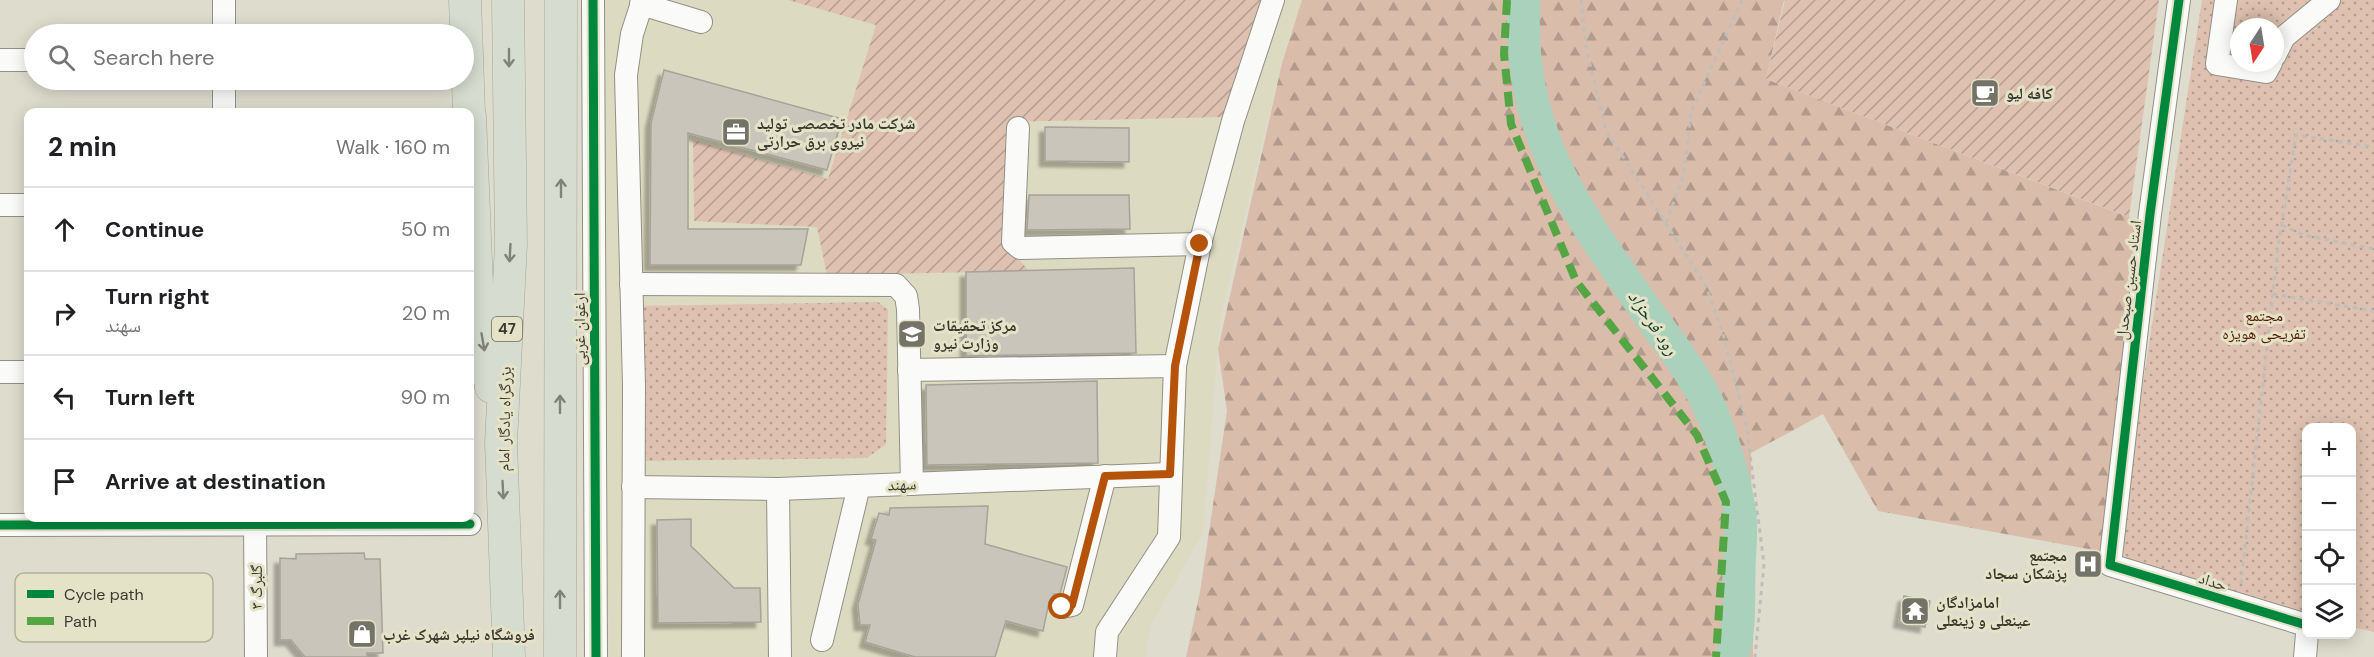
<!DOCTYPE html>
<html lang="en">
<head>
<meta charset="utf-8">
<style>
  body { margin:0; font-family:"DM Sans","Noto Naskh Arabic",sans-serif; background:#f2f2f2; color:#202124 }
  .controls { position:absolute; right:18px; bottom:18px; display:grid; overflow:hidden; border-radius:12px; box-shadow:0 3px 15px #0003 }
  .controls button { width:54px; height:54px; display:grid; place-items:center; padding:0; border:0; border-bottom:2px solid #e0e0e0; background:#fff; color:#202124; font:30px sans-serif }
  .compass { position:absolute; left:2230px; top:18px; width:54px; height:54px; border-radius:50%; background:#fff; box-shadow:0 3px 15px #0003; rotate:192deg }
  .stop { position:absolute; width:18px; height:18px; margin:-14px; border:4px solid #b45309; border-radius:50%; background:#fff }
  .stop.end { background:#b45309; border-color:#fff; box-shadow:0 2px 6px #0008 }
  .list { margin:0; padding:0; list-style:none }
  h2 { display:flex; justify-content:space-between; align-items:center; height:78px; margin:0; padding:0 24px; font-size:26px }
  h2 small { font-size:20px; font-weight:400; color:#757577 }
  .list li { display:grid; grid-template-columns:39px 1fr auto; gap:18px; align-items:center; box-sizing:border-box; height:84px; padding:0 24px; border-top:2px solid #e0e0e0 }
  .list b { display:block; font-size:22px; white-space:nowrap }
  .list p { margin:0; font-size:20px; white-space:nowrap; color:#757577 }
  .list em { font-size:20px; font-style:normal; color:#757577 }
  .icon { flex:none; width:33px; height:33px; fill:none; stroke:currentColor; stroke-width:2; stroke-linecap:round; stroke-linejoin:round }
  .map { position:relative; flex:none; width:2374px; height:657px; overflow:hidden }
  .search { position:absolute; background:#fff; box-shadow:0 3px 15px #0003; left:24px; top:24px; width:450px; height:66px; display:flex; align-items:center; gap:15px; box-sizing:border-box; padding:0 21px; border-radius:33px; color:#757577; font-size:22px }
  .panel { position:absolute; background:#fff; box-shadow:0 3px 15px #0003; left:24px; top:108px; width:450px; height:414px; border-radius:12px }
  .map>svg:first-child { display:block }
  .built { fill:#dcdac0 }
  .grass { fill:url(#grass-dots); fill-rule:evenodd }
  .forest { fill:url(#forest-firs) }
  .garden { fill:url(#garden-furrows) }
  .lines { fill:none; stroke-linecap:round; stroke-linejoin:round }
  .river { stroke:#aad1bb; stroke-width:33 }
  .building { fill:#c9c5bb; stroke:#a6a398; stroke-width:1.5; filter:url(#shadow) }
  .minor-casing { stroke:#929085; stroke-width:24 }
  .highway-casing { stroke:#a3a996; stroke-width:33 }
  .path { stroke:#bfbfba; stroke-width:3; stroke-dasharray:4.5 4.5; stroke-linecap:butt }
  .minor { stroke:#fafaf8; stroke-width:22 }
  .highway { stroke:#d6dccf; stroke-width:32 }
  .quiet { stroke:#54a644; stroke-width:8; stroke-dasharray:15 8; stroke-linecap:butt }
  .cycleway-casing { stroke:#e4e2c7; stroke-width:13 }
  .cycleway { stroke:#00873e; stroke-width:9 }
  .oneway { stroke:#818378 }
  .route { stroke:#b45309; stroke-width:8 }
  .labels { text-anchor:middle; stroke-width:6; stroke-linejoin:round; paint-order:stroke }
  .shield { fill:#e4e2c7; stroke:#6e6c5d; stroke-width:1.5 }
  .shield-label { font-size:15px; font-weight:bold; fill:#3b3a30 }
  .poi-label { font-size:16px; font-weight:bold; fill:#3b3a30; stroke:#e4e2c7; text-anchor:start }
  .street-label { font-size:16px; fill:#3b3a30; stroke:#e4e2c7 }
  .park-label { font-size:16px; fill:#591a00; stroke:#e4e2c7 }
  .water-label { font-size:18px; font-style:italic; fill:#0c3c2b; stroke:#e4e2c7 }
  .key { fill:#e4e2c7; stroke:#b1b09a; stroke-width:1.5 }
  .key-label { font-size:16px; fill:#3b3a30 }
</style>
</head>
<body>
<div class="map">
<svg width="2374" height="657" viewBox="0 0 2374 657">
  <defs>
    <pattern id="grass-dots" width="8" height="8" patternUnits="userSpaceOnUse" patternTransform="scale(1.5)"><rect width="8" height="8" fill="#dec1b0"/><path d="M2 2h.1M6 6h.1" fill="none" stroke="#b59e90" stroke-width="1.8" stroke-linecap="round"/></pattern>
    <pattern id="forest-firs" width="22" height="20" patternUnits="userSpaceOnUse" patternTransform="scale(1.5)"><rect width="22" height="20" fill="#dabcab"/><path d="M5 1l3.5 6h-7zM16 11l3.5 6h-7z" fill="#b29a8c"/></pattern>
    <pattern id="garden-furrows" width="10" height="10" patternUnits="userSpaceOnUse" patternTransform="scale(1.5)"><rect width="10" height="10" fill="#dec1b0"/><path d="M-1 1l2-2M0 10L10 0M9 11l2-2" fill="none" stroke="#b59e90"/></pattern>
    <filter id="shadow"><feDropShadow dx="-5.5" dy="5.5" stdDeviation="1.5" flood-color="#0004"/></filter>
  </defs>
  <rect width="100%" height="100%" fill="#dedccd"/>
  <polygon class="built" points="603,0 1302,0 1283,56 1220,319 1203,532 1150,627 1145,657 609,657"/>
  <g class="grass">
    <path d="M2202,0H2374V632L2352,627V428H2306V617L2130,564L2118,546ZM2239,27H2275V63H2239Z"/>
    <polygon points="878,302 888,310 886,444 867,458 640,461 638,306"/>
  </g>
  <polygon class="forest" points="1302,0 1784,0 1766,79 2136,220 2105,552 1878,511 1823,414 1751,453 1753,657 1186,657 1200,592 1227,411 1218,349 1282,63"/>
  <g class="garden">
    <polygon points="788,0 1266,0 1224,117 1010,122 1002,240 1029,271 827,275 817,227 694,221 693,140 828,179 876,25"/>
    <polygon points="1785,0 2159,0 2129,217 1766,79"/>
  </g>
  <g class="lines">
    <path class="river" d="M1524,0C1516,133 1576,210 1648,313C1668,341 1693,372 1708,404C1722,435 1733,474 1739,508C1743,528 1739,552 1739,572C1738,596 1741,635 1731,657"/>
  </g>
  <g class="building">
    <polygon points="664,70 842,119 827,170 688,133 688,229 808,229 801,265 650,265 651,123"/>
    <polygon points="1045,127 1129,128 1129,162 1045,161"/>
    <polygon points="1029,195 1129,195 1130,229 1027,230"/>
    <polygon points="1134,268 1136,353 966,356 966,272"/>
    <polygon points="1097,381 1098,463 927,465 926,385"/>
    <polygon points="988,506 985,544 1067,567 1060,594 1054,594 1049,602 1043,631 1006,621 995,657 915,657 865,642 870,625 860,625 858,604 876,540 871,539 879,513 889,515 890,508"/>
    <polygon points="691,519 691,546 734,588 760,588 761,622 658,623 657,520"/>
    <polygon points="364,553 365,559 380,559 383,653 367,653 367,657 305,657 291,640 280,640 280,558 296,559 296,554"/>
    <polygon points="1904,596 1930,601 1925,627 1899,622"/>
  </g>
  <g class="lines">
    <g class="minor-casing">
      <g id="minor">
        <polyline points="224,0 224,34"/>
        <polyline points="593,0 596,657"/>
        <polyline points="2179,0 2150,214 2110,565 2306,625"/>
        <polyline points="2226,0 2217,64 2266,72 2271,63"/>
        <polyline points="641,4 701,22"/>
        <polyline points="2275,55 2284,37 2329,0"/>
        <polyline points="0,60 34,60"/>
        <polyline points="224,80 224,112"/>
        <polyline points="1018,128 1013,242 1020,248 1200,244"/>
        <polyline points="0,205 28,205"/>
        <polyline points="631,284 896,285 906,296 908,309 912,484"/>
        <polyline points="909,370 1175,366"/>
        <polyline points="0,372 28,372"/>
        <polyline points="633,487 778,489 1170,474"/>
        <polyline points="778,489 780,657"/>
        <polyline points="255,518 256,657"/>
        <polyline points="0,525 470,524"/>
        <polyline points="1062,607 1072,605 1105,476"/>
        <polyline points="822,640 859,486"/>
        <polyline points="633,657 634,385 626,75 632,34 643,0"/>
        <polyline points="1105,657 1107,632 1169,537 1175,366 1200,244 1233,121 1273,0"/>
        <polyline points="2305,657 2307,634"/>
      </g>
    </g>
    <g class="highway-casing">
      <g id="highway">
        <polyline points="465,0 469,112"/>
        <polyline points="508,0 511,244 501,443 509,657"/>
        <polyline points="470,116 478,310 491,387"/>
        <polyline points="560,657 561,0"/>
      </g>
    </g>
    <g class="path">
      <polyline points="1581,0 1586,47 1606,130 1706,286 1723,334 1746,423 1764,564 1755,657"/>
      <polyline points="1666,223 1684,174 1691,112 1742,0"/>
      <polyline points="2282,225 2304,235 2374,249"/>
      <polyline points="2273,294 2374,311"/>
      <polyline points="2241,584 2278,247 2296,135 2374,147"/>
    </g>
    <use href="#minor" class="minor"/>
    <use href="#highway" class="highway"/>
    <polyline class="quiet" points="1507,0 1504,54 1511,124 1576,281 1697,435 1726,502 1716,657"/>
    <g class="cycleway-casing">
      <g id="cycleway">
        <polyline points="593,0 596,657"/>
        <polyline points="2179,0 2150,214 2110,565 2306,625"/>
        <polyline points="0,525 470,524"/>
      </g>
    </g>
    <use href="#cycleway" class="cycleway"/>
  </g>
  <defs><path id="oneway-shaft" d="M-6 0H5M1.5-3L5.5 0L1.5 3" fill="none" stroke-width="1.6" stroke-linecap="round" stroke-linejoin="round" transform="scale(1.5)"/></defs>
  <g class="oneway">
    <use href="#oneway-shaft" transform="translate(509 58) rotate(90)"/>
    <use href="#oneway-shaft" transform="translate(561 188) rotate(-90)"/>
    <use href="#oneway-shaft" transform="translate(510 253) rotate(93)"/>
    <use href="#oneway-shaft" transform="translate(483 342) rotate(80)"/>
    <use href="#oneway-shaft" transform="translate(560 404) rotate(-90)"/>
    <use href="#oneway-shaft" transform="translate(503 490) rotate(87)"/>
    <use href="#oneway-shaft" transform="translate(560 599) rotate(-90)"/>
  </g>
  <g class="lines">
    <polyline class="route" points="1062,607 1072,605 1105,476 1170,474 1175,366 1200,244"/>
  </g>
  <defs>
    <g id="cafe-square" transform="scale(1.5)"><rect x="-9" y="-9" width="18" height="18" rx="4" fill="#747367" stroke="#e4e2c7"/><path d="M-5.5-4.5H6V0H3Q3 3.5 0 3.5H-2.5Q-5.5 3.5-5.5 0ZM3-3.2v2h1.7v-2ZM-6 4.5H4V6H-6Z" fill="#fff"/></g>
    <g id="office-square" transform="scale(1.5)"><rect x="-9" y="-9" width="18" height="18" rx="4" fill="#747367" stroke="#e4e2c7"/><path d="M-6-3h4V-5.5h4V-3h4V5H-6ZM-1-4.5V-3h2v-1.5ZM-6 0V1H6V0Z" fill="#fff"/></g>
    <g id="university-square" transform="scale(1.5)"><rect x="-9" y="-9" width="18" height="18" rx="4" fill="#747367" stroke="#e4e2c7"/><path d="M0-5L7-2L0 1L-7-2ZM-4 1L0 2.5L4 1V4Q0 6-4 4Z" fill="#fff"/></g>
    <g id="hospital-square" transform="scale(1.5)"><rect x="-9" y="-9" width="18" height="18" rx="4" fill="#747367" stroke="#e4e2c7"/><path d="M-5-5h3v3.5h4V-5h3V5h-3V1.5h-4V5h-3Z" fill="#fff"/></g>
    <g id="temple-square" transform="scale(1.5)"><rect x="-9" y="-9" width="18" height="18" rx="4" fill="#747367" stroke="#e4e2c7"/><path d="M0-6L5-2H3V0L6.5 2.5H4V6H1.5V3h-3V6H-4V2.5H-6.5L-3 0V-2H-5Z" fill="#fff"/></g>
    <g id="shop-square" transform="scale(1.5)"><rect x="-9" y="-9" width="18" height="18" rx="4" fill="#747367" stroke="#e4e2c7"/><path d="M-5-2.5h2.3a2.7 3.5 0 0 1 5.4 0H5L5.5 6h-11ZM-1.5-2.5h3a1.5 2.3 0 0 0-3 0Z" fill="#fff"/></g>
  </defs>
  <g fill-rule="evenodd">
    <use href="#cafe-square" x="1985" y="93"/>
    <use href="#office-square" x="736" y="132"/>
    <use href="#university-square" x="912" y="334"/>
    <use href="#hospital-square" x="2088" y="564"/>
    <use href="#temple-square" x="1915" y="611"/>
    <use href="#shop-square" x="362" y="634"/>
  </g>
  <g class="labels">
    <rect class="shield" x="492" y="317" width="30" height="24" rx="4.5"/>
    <g class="shield-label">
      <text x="507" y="334">47</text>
    </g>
    <g class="poi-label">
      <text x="2006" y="99">کافه لیو</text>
      <text x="757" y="129">شرکت مادر تخصصی تولید<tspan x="757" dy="18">نیروی برق حرارتی</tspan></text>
      <text x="933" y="331">مرکز تحقیقات<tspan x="933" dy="18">وزارت نیرو</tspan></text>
      <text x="2067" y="561" text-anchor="end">مجتمع<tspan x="2067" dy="18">پزشکان سجاد</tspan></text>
      <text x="1936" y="608">امامزادگان<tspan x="1936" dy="18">عینعلی و زینعلی</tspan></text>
      <text x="383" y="640">فروشگاه نیلپر شهرک غرب</text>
    </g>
    <g class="street-label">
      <text transform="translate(2128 280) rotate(-83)" y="6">استاد حسین صبحدل</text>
      <text transform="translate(579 329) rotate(-90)" y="6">ارغوان غربی</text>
      <text transform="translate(504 419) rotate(-89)" y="6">بزرگراه یادگار امام</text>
      <text transform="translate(902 484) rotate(-2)" y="6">سهند</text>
      <text transform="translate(2213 581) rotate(17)" y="6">حداد</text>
      <text transform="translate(256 587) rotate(-90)" y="6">گلبرگ ۳</text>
    </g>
    <g class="park-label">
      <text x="2264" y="321">مجتمع<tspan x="2264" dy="18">تفریحی هویزه</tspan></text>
    </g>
    <g class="water-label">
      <text transform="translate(1653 323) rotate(56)" y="6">رود فرحزاد</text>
    </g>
  </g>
  <rect x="15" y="573" width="198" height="69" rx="9" class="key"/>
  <rect x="27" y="590" width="27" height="8" fill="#00873e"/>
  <rect x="27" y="617" width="27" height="8" fill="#54a644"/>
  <g class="key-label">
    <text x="64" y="600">Cycle path</text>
    <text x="64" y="627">Path</text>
  </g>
</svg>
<div class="controls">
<button>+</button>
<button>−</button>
<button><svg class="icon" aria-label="locate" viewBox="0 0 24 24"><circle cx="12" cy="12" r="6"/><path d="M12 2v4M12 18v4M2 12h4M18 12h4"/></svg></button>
<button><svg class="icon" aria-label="layers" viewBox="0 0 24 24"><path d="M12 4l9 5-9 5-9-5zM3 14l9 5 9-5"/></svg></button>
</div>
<svg class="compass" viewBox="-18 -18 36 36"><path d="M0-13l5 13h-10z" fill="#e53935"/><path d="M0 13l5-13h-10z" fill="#757577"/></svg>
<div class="stop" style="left:1062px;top:607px"></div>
<div class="stop end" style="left:1200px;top:244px"></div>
<div class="search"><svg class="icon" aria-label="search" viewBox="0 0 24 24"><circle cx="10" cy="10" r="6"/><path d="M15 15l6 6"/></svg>Search here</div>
<section class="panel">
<h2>2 min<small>Walk · 160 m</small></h2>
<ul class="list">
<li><svg class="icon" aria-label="ahead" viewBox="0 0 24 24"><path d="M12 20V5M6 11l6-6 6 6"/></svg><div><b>Continue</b></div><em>50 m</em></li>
<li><svg class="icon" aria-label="right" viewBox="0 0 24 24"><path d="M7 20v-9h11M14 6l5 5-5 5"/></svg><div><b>Turn right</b><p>سهند</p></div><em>20 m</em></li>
<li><svg class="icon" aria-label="left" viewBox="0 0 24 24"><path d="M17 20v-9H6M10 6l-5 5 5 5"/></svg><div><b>Turn left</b></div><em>90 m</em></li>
<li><svg class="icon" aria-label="arrive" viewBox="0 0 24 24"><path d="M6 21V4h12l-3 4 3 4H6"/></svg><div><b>Arrive at destination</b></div></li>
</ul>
</section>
</div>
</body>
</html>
